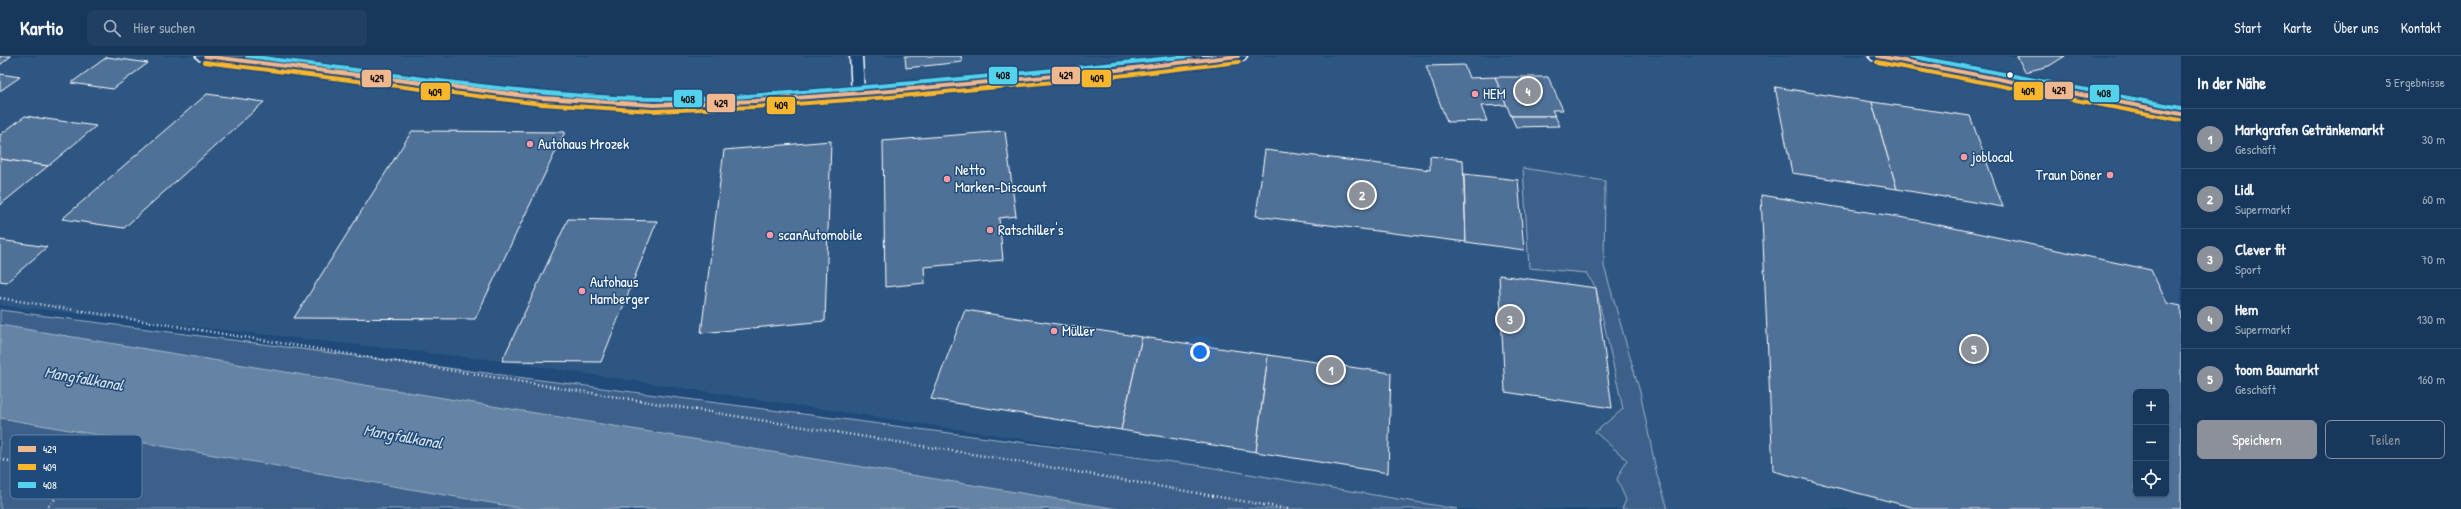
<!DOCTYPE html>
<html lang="de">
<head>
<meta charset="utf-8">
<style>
  body { margin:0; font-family:"Patrick Hand",sans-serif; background:#203f62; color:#f1f3f6 }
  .controls { position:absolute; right:12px; bottom:12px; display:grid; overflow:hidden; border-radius:6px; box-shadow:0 1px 3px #0004 }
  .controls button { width:36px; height:36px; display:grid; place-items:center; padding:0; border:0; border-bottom:1px solid #365272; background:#17385c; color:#f1f3f6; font:20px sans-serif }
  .you { position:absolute; left:1200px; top:296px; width:14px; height:14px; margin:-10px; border:3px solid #fff; border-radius:50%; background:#1a73e8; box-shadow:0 0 0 6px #1a73e833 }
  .badge { display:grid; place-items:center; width:26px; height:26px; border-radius:50%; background:#8c9099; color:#fff; font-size:13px; font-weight:700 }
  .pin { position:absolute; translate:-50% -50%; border:2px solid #fff; box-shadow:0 1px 4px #0006 }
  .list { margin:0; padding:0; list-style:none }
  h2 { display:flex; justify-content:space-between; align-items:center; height:52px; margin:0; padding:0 16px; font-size:17px }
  h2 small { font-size:13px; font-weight:400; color:#9eacbb }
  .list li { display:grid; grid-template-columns:26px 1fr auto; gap:12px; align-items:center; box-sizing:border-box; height:60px; padding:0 16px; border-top:1px solid #365272 }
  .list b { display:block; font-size:15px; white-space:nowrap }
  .list p { margin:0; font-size:13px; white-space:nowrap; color:#9eacbb }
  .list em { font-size:13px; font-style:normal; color:#9eacbb }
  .actions { display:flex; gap:8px; padding:12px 16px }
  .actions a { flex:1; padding:9px 0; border:1px solid #8c9099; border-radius:6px; text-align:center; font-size:14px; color:#8c9099 }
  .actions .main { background:#8c9099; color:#fff }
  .icon { flex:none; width:22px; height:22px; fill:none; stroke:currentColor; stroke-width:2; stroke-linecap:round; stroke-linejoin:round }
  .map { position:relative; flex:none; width:2181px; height:453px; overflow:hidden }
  header { display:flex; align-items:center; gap:24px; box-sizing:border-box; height:56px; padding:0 20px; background:#17385c; border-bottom:1px solid #365272 }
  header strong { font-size:19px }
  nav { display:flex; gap:22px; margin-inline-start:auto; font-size:14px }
  .search { width:280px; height:36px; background:#203f62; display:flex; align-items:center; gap:10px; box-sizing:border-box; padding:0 14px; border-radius:6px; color:#9eacbb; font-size:15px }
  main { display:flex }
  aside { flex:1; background:#17385c }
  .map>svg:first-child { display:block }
  .built { fill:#2e5683; fill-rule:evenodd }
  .green { fill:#3c618b; stroke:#9eb0c5 }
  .water { fill:#6583a4; stroke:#a3b5c8 }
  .building { fill:#507197; stroke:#fff; fill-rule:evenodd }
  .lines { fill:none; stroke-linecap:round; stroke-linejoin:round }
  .lane-casing { stroke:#fff; stroke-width:3 }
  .street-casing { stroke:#fff; stroke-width:3 }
  .path { stroke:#fff; stroke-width:2.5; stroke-dasharray:1 3; stroke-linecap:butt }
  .lane { fill:#1f4a7a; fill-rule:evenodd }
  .street { fill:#1f4a7a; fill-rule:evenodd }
  .bus-1-casing { stroke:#1f4a7a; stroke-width:7 }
  .bus-2-casing { stroke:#1f4a7a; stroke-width:7 }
  .bus-3-casing { stroke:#1f4a7a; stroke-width:7 }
  .bus-1 { stroke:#f1b78d; stroke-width:4 }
  .bus-2 { stroke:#fab62d; stroke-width:4 }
  .bus-3 { stroke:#53d2ee; stroke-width:4 }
  .bus-dot { fill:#fff; stroke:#1f4a7a; stroke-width:1.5 }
  .poi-dot { fill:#ff9aa2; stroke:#1f4a7a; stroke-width:1.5 }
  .labels { text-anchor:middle; stroke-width:3; stroke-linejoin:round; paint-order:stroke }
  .poi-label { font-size:15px; fill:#fff; stroke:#1f4a7a; text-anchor:start }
  .water-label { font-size:16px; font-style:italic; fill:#d8e0e8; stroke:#1f4a7a }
  .key { fill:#1f4a7a; stroke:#6280a2; stroke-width:1 }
  .key-label { font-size:11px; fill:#fff }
  .line-badge { stroke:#1f4a7a; stroke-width:1.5 }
  .pale-badge-label { font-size:11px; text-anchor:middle; font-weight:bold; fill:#111 }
</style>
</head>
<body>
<header>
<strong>Kartio</strong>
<div class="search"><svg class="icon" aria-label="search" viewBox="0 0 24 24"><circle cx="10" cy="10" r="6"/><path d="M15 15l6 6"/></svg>Hier suchen</div>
<nav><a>Start</a><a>Karte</a><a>Über uns</a><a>Kontakt</a></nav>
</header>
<main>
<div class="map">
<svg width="2181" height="453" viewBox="0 0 2181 453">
  <rect width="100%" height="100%" fill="#1f4a7a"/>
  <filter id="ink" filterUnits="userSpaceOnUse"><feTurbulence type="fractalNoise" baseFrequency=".025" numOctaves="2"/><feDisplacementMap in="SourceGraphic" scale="8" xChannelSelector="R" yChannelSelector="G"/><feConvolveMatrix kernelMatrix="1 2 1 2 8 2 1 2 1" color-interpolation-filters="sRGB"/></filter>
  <g filter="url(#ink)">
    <path class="built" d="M11,0H2181V453H1457L1196,409L502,305L0,249V8ZM2136,336H2166V438H2136Z"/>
    <g class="green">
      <polygon points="1523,112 1605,125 1604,210 1640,336 1657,419 1668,453 1622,453 1626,444 1617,423 1627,404 1595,376 1623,353 1596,232 1586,217 1529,212"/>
      <polygon points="0,254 1196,409 1457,453 0,453"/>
    </g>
    <polygon class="water" points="0,269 1118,453 526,453 0,362"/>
    <g class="building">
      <polygon points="0,0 11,0 0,9"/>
      <polygon points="905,0 961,0 962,6 906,12"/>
      <polygon points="2017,0 2065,0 2049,10 2025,16"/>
      <polygon points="107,1 148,7 113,33 71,27"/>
      <polygon points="1464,9 1469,22 1495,21 1507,49 1481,50 1487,65 1447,66 1426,10"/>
      <polygon points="0,18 20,21 0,35"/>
      <polygon points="1495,21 1548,21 1563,54 1552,54 1555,60 1511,60"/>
      <polygon points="1775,31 1872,46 1897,133 1792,117"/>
      <polygon points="207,38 264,46 124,172 62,163"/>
      <polygon points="1872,46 1970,60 2003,151 1897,133"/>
      <polygon points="25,60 96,70 48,110 0,103 0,79"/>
      <polygon points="1511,60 1555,60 1560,70 1516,71"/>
      <polygon points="412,75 565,76 475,263 294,262"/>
      <polygon points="1005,75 1016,160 999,162 1003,204 924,211 925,227 885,231 883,85"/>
      <polygon points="831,85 825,265 701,277 724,94"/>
      <polygon points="1265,94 1430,114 1430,100 1463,104 1466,186 1256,160"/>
      <polygon points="0,103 48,110 0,149"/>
      <polygon points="1464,118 1518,124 1524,194 1466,186"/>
      <path d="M1761,139L1911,163L2151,214L2167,247L2181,250V453H1919L1773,415ZM2136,336H2166V438H2136Z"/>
      <polygon points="568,163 657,165 601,306 502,305"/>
      <polygon points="0,184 47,191 7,226 0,225"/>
      <polygon points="1499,219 1596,232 1612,352 1505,336"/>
      <polygon points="965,254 1142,281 1121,374 931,343"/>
      <polygon points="1142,281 1268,299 1256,396 1121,374"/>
      <polygon points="1268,299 1391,317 1388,417 1256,396"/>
    </g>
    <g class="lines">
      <g class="lane-casing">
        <polygon id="lane" points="850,0 862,0 864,38 858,42 852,38"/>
      </g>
      <g class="street-casing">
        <g id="street">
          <polygon points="196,0 243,0 508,32 616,42 672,43 731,42 988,21 1195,0 1247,0 1244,4 1238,5 1128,19 731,54 616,54 317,21 205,5 199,4"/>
          <polygon points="1869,0 1906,0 2181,52 2181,64 1878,5 1872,4"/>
        </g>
      </g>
      <g class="path">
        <polyline points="0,242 1003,403 1288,453"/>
        <polyline points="0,404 84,411 46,453"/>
      </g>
      <use href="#lane" class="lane"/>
      <use href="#street" class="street"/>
      <g class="bus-1-casing">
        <g id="bus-1">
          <polyline points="205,0 542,42 654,49 755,45 890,35 1108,15 1238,0"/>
          <polyline points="1878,0 2181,58"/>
        </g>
      </g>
      <g class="bus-2-casing">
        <g id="bus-2">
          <polyline points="204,6 541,48 653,55 755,51 890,41 1108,21 1239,6"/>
          <polyline points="1877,6 2180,64"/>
        </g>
      </g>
      <g class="bus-3-casing">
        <g id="bus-3">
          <path d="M247,0C369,15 493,35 616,42C695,46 774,38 854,32C966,23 1078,12 1190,0"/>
          <polyline points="1910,0 2181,52"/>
        </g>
      </g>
      <use href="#bus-1" class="bus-1"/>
      <use href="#bus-2" class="bus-2"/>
      <use href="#bus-3" class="bus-3"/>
    </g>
  </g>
  <circle class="bus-dot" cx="2010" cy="19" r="3.5"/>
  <g class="poi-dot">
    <circle cx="1475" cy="38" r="4"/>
    <circle cx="530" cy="88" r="4"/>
    <circle cx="1964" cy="101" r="4"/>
    <circle cx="2110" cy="119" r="4"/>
    <circle cx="947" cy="123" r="4"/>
    <circle cx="990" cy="174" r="4"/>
    <circle cx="770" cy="179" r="4"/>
    <circle cx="582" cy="235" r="4"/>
    <circle cx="1054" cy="275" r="4"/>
  </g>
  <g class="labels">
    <g class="poi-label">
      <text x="1483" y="43">HEM</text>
      <text x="538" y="93">Autohaus Mrozek</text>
      <text x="1972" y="106">joblocal</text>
      <text x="955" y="119">Netto<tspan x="955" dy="17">Marken-Discount</tspan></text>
      <text x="2102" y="124" text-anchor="end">Traun Döner</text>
      <text x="998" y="179">Ratschiller's</text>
      <text x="778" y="184">scanAutomobile</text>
      <text x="590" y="231">Autohaus<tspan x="590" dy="17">Hamberger</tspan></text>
      <text x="1062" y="280">Müller</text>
    </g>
    <g class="water-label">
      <text transform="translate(84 322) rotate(10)" y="6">Mangfallkanal</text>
      <text transform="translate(403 380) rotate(10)" y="6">Mangfallkanal</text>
    </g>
  </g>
  <rect x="10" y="379" width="132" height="64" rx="6" class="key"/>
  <rect x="18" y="390" width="18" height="6" fill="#f1b78d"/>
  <rect x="18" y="408" width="18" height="6" fill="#fab62d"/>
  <rect x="18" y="426" width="18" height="6" fill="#53d2ee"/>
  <g class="key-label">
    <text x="43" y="397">429</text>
    <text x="43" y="415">409</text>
    <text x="43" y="433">408</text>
  </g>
  <g class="line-badge">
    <rect x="1051" y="10" width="30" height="19" rx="4" fill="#f1b78d"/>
    <rect x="988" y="10" width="30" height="19" rx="4" fill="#53d2ee"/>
    <rect x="1081" y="13" width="31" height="19" rx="4" fill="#fab62d"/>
    <rect x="361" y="13" width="31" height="19" rx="4" fill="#f1b78d"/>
    <rect x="2044" y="25" width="30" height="19" rx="4" fill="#f1b78d"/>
    <rect x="2013" y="25" width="31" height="20" rx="4" fill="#fab62d"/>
    <rect x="420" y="26" width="31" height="19" rx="4" fill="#fab62d"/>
    <rect x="2089" y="28" width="31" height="19" rx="4" fill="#53d2ee"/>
    <rect x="673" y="33" width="30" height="19" rx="4" fill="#53d2ee"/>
    <rect x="706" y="37" width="30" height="20" rx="4" fill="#f1b78d"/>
    <rect x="766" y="40" width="30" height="19" rx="4" fill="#fab62d"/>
  </g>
  <g class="pale-badge-label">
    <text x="1066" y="23">429</text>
    <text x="1003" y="23">408</text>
    <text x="1097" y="26">409</text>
    <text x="377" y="26">429</text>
    <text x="2059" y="38">429</text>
    <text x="2028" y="39">409</text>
    <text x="435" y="40">409</text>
    <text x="2104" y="41">408</text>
    <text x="688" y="47">408</text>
    <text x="721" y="51">429</text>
    <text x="781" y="53">409</text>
  </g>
</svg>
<div class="controls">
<button>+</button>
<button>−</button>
<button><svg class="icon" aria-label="locate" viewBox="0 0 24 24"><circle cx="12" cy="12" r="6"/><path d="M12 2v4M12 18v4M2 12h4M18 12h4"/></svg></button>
</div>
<div class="you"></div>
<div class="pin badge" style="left:1331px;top:314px">1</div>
<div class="pin badge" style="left:1362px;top:139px">2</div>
<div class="pin badge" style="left:1510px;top:263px">3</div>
<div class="pin badge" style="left:1528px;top:35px">4</div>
<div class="pin badge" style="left:1974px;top:293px">5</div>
</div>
<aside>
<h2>In der Nähe<small>5 Ergebnisse</small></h2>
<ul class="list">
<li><span class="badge">1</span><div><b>Markgrafen Getränkemarkt</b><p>Geschäft</p></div><em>30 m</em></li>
<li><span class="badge">2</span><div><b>Lidl</b><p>Supermarkt</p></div><em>60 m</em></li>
<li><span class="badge">3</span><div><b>Clever fit</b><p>Sport</p></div><em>70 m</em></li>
<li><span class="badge">4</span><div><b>Hem</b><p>Supermarkt</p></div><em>130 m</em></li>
<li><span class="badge">5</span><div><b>toom Baumarkt</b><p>Geschäft</p></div><em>160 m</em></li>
</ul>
<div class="actions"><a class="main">Speichern</a><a>Teilen</a></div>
</aside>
</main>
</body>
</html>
